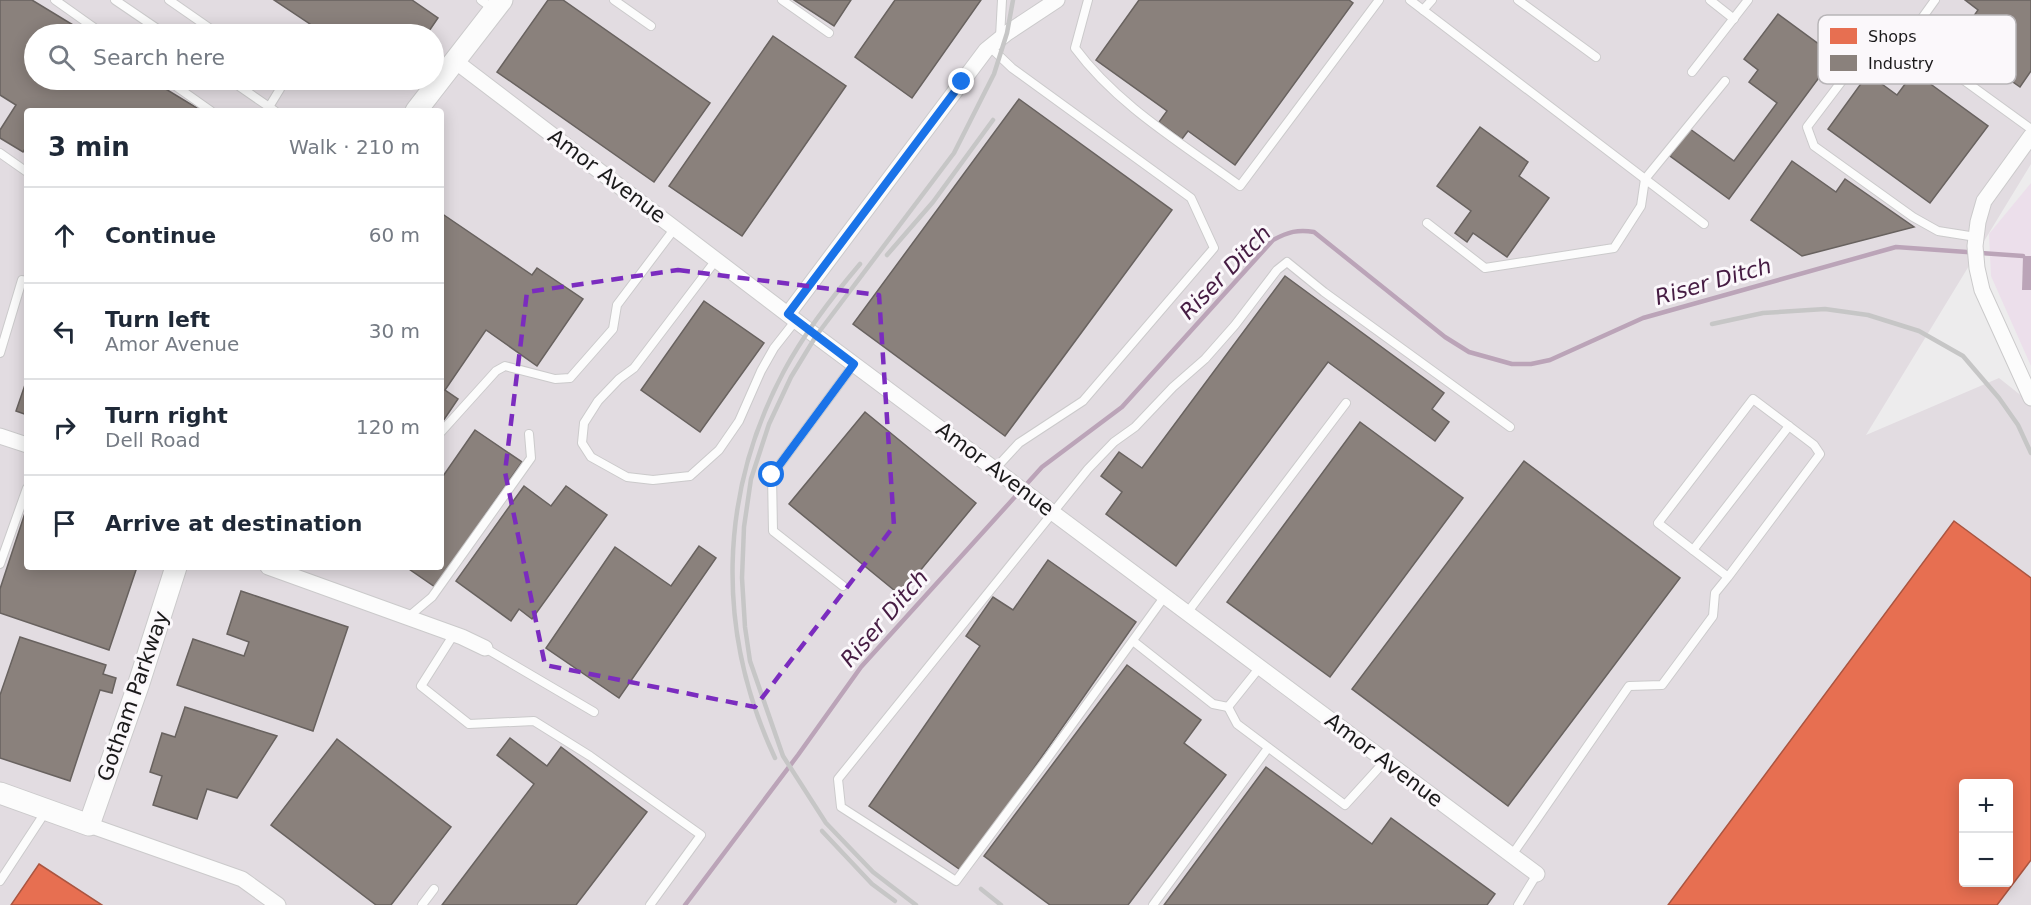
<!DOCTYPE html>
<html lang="en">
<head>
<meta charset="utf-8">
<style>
  body { margin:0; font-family:"DejaVu Sans",sans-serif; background:#f6f6f7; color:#1f2937 }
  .controls { position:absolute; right:18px; bottom:18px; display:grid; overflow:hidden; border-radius:6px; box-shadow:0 3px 15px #0003 }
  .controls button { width:54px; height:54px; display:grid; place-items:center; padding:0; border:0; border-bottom:2px solid #e0e1e3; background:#fff; color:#1f2937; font:30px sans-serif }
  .stop { position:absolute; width:18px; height:18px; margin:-14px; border:4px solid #1a73e8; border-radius:50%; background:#fff }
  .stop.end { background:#1a73e8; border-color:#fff; box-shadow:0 2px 6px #0008 }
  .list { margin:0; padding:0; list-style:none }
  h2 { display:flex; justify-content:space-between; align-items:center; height:78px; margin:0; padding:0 24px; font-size:26px }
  h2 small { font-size:20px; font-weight:400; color:#747a83 }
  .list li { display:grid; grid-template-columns:39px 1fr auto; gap:18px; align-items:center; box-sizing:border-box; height:96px; padding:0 24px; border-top:2px solid #e0e1e3 }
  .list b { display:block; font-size:22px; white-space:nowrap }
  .list p { margin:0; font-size:20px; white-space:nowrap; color:#747a83 }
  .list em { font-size:20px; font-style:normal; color:#747a83 }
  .icon { flex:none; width:33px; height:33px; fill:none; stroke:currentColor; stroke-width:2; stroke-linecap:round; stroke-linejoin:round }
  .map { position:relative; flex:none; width:2031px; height:905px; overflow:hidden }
  .search { position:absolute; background:#fff; box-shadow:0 3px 15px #0003; left:24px; top:24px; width:420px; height:66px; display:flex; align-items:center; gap:15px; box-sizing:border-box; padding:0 21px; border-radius:33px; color:#747a83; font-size:22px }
  .panel { position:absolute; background:#fff; box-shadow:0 3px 15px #0003; left:24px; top:108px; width:420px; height:462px; border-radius:6px }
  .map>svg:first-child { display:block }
  .built { fill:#e2dce1; fill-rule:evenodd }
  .green { fill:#ecdfeb }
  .water { fill:#bba4b8 }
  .shops { fill:#e76f51; stroke:#aa5540; stroke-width:1.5; fill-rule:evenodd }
  .industry { fill:#8a817c; stroke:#68625f; stroke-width:1.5 }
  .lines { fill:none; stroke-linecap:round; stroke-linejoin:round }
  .stream { stroke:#bba4b8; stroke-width:4.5 }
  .lane-casing { stroke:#cbcacb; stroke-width:10 }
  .street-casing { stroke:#cbcacb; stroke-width:17 }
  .secondary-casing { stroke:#cbcacb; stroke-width:23 }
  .lane { stroke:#fcfcfc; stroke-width:8 }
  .street { stroke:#fcfcfc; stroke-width:15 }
  .secondary { stroke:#fcfcfc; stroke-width:21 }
  .rail { stroke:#c6c6c6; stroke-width:4.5 }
  .route { stroke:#1a73e8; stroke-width:8 }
  .marked { fill:none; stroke:#7b2cbf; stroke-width:4.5; stroke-dasharray:12 8; stroke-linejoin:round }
  .labels { text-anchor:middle; stroke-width:6; stroke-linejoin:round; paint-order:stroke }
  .street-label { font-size:21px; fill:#1a191a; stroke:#fbf8fb }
  .water-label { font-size:22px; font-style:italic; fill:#461c43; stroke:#fbf8fb }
  .key { fill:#fbf8fb; stroke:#b8b5b8; stroke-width:1.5 }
  .key-label { font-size:16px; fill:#1a191a }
</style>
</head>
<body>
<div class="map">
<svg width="2031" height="905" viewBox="0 0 2031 905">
  <rect width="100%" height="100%" fill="#edeced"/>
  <path class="built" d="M0,0H2031V164L1866,435L1999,378L2028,401L2031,399V905H0ZM34,34H434V80H34ZM27,111H441V567H27ZM1964,784H2008V882H1964Z"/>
  <polygon class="green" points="2031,183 2031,256 2023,257 2022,290 2031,290 2031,366 1991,276 1989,234"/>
  <polygon class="water" points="2023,256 2031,256 2031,290 2022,290"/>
  <g class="shops">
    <path d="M1954,521L2031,578V860L1997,905H1668ZM1964,784H2008V882H1964Z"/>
    <polygon points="39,864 102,905 11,905"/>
  </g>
  <g class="industry">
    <polygon points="0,0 32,0 88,34 34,34 34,80 151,80 202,111 27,111 27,145 23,152 0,138 0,130 16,105 0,95"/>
    <polygon points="274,0 412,0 438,18 427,34 325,34"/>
    <polygon points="548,0 563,0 710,103 654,182 497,72"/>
    <polygon points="794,0 851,0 834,26"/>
    <polygon points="895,0 981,0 912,98 855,57"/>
    <polygon points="1139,0 1349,0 1353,3 1235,165 1188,131 1182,139 1159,122 1167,111 1096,60"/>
    <polygon points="1965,0 2031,0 2031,71 2020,87 1956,42 1978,10"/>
    <polygon points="1778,14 1835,56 1729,199 1670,156 1690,129 1734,161 1777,103 1749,82 1758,70 1744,59"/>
    <polygon points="773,36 846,86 742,236 669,186"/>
    <polygon points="1914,72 1988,126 1930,203 1828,129 1868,74 1897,95"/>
    <polygon points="1019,99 1172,210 1005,436 853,324"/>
    <polygon points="1480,127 1528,162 1519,176 1549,198 1507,257 1473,233 1467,242 1455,233 1471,211 1437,186"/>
    <polygon points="1792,161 1836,192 1845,179 1914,227 1802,256 1751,220"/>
    <polygon points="441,213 532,275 537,268 583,299 537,366 486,330 445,390 458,399 441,424"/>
    <polygon points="1285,276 1444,393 1432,409 1449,422 1435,441 1328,362 1176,566 1106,514 1122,492 1101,476 1119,452 1142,468"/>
    <polygon points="704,301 764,343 700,432 641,390"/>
    <polygon points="27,379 27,415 16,411"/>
    <polygon points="865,412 976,503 900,595 789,504"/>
    <polygon points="1360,422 1463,498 1330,677 1227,602"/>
    <polygon points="475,430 522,462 435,587 406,567 441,567 441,479"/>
    <polygon points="1524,461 1680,578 1508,806 1352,689"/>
    <polygon points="524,486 551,506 566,486 607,515 532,619 519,609 511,621 456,581"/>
    <polygon points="26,510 27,567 137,567 109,650 0,613 0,589"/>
    <polygon points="699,546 716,558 619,698 546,648 615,547 671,586"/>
    <polygon points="1048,560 1136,622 962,871 869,806 980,646 966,636 993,597 1013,610"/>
    <polygon points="241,591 348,627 313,731 177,685 193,639 244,656 249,642 227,634"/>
    <polygon points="20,637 106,665 103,674 116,678 112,693 100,690 70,781 0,758 0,695"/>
    <polygon points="1127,665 1201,720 1184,743 1226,775 1128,905 1050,905 984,856"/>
    <polygon points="185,707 277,736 237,798 207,789 197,819 153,805 162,776 150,772 162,733 175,737"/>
    <polygon points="510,738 547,766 561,747 647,812 576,905 442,905 534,784 497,755"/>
    <polygon points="337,739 451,827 391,905 376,905 271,825"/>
    <polygon points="1266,767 1372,844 1391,818 1495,894 1487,905 1164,905"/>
  </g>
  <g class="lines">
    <path class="stream" d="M685,905L798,755L861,667L1042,467L1122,407L1273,240C1288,232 1298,229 1314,232L1445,337L1469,352L1512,364H1531L1550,360L1643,318L1896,247L2023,256"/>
    <g class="lane-casing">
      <g id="lane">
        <polyline points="55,0 103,34"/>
        <polyline points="115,0 165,34"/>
        <polyline points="169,0 218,34"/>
        <polyline points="481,0 493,9"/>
        <polyline points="614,0 651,26"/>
        <polyline points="782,0 829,33"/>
        <path d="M1088,0L1075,48C1118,106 1183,144 1240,186L1379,0"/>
        <polyline points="1410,0 1645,179 1725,81"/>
        <polyline points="1518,0 1596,57"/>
        <polyline points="1710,0 1734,19"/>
        <polyline points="1935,0 1907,39 2031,129"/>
        <polyline points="1423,10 1432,0"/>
        <polyline points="1000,37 1002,0"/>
        <polyline points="1907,39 1880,45 1857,61 1807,127 1814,146 1913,217 1938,231 1976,237"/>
        <polyline points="990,47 1012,68 1191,198 1214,248 1083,401 1019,443 995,469"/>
        <polyline points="1692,72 1748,0"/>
        <polyline points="167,80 211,111"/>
        <polyline points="230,80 275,111"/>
        <polyline points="269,107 280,89 277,80"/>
        <polyline points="0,153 27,172"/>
        <polyline points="1427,223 1485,268 1614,248 1641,206 1645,179 1704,224"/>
        <polyline points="716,260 634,368 619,379 598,401 584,423 582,443 591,457 627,477 653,480 690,476 719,450 739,421 761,371 774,348 796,320"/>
        <polyline points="0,353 22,280 27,282"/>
        <polyline points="441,432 496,371 505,366 555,379 570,378 613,329 617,305 675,228"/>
        <polyline points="1693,550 1789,426"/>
        <polyline points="0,564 27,488"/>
        <polyline points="843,586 773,531 772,475 854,364"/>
        <polyline points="1165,596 1047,759 956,881 841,807 838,779 1088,469 1114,442 1135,427 1173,387 1205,359 1235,325 1277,270 1287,262 1324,292 1510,427"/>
        <polyline points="1187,613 1346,403"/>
        <polyline points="407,618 432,597 531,458 529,434"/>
        <polyline points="454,634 421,686 469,724 534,721 590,756 701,835 650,905"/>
        <polyline points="1133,641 1213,704 1228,707 1260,667"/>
        <polyline points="485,648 594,712"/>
        <polyline points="1228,707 1237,724 1345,805 1385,761"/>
        <polyline points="1512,855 1629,686 1662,685 1713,616 1715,593 1728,577 1820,454 1814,445 1753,399 1658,523 1728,577"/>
        <polyline points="0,881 46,811"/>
        <polyline points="422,905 434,889"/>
        <polyline points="1153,905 1268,748"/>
        <polyline points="1518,905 1537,874"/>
      </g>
    </g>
    <g class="street-casing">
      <g id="street">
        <polyline points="455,61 816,336 1537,874"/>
        <polyline points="2031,136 1984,201 1978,222 1975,246 1977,268 1982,290 2031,398"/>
        <polyline points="788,314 986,50 1007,33 1057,0"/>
        <polyline points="0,436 27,445"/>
        <polyline points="268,567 462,637 485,648"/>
        <polyline points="89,825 242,879 278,905"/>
      </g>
    </g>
    <g class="secondary-casing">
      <g id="secondary">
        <polyline points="416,111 502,0"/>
        <polyline points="0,793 89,825 138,686 176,567"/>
      </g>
    </g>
    <use href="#lane" class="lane"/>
    <use href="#street" class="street"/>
    <use href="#secondary" class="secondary"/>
    <g class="rail">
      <polyline points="887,255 933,202 993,120"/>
      <polyline points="1712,324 1763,313 1825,309 1868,315 1919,331 1963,356 1999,398 2018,425 2031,453"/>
      <path d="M775,758C716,632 718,495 784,371C805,332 832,297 860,264"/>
      <polyline points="822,831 872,884 895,901"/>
      <polyline points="981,889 1001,905"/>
      <polyline points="916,905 873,872 826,823 783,756 750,661 745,627 742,578 744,527 751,479 769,424 791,377 816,336 954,153 994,74 1007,33 1013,0"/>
    </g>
  </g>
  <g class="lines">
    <polyline class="route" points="772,475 854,364 788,314 962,82"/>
  </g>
  <path class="marked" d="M678,270L879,295L894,526L755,707L545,665L505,472L527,292Z"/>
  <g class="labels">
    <g class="street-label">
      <text transform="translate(607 176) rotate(37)" y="7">Amor Avenue</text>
      <text transform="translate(995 469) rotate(37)" y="7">Amor Avenue</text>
      <text transform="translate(133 696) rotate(-71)" y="7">Gotham Parkway</text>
      <text transform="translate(1384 760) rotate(37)" y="7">Amor Avenue</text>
    </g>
    <g class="water-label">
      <text transform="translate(1225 272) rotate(-46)" y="8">Riser Ditch</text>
      <text transform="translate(1713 281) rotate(-16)" y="8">Riser Ditch</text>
      <text transform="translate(884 618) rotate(-49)" y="8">Riser Ditch</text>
    </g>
  </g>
  <rect x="1818" y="15" width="198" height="69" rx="9" class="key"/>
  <rect x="1830" y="28" width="27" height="16" fill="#e76f51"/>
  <rect x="1830" y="55" width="27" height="16" fill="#8a817c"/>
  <g class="key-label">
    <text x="1868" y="42">Shops</text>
    <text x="1868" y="69">Industry</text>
  </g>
</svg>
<div class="controls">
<button>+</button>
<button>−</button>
</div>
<div class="stop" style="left:772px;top:475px"></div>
<div class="stop end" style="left:962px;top:82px"></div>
<div class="search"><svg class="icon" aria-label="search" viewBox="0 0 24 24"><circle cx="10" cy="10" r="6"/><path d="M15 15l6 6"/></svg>Search here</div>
<section class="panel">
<h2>3 min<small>Walk · 210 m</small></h2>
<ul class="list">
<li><svg class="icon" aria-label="ahead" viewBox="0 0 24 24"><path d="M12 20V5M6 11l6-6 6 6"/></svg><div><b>Continue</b></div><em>60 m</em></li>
<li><svg class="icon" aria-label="left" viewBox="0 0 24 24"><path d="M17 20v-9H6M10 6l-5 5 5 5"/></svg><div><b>Turn left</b><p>Amor Avenue</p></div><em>30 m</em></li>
<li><svg class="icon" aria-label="right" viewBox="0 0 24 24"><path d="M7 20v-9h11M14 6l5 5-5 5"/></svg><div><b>Turn right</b><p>Dell Road</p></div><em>120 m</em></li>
<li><svg class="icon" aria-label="arrive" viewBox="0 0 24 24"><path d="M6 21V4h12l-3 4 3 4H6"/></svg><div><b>Arrive at destination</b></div></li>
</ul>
</section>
</div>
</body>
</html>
